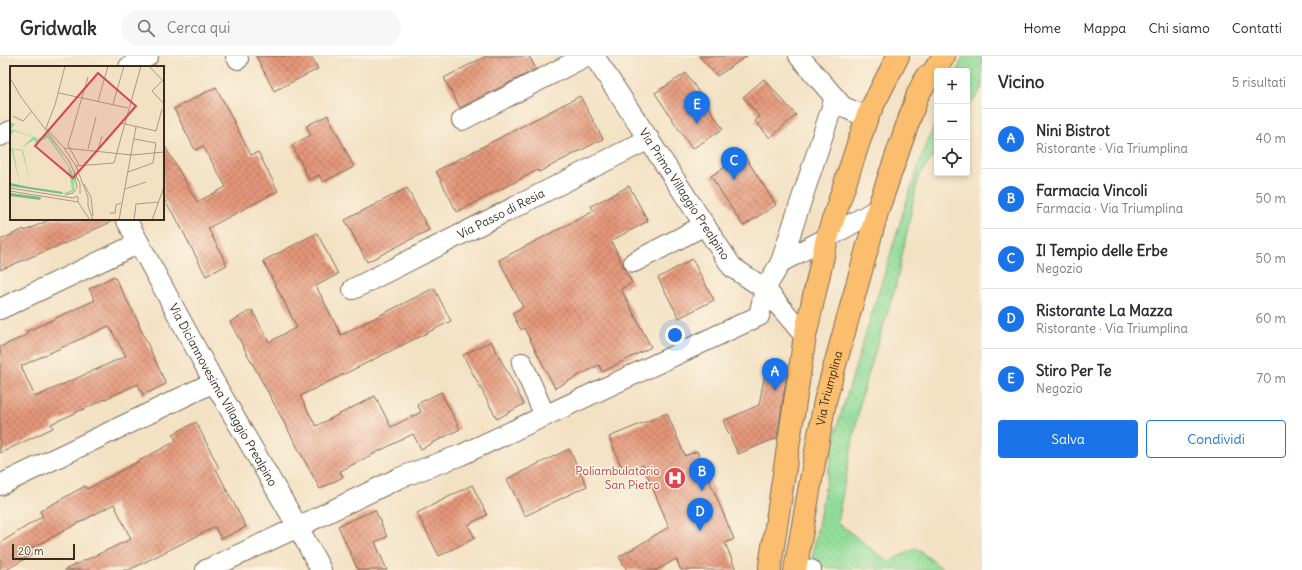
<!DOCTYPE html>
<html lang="it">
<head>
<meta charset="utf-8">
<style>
  body { margin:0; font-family:Delius,sans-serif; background:#f7f7f7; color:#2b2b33 }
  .controls { position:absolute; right:12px; top:12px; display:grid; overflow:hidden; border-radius:4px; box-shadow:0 2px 6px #0003 }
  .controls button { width:36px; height:36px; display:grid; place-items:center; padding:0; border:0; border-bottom:1px solid #e1e1e2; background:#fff; color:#2b2b33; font:20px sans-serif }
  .scale { position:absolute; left:12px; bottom:10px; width:63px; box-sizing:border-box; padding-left:4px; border:2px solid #3b2a1e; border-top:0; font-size:11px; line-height:14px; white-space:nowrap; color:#3b2a1e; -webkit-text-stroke:3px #fcf5e5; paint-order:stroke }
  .you { position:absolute; left:675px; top:279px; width:14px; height:14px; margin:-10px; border:3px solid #fff; border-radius:50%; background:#1a73e8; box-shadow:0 0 0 6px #1a73e833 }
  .badge { display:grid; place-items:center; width:26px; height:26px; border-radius:50%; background:#1a73e8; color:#fff; font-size:13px; font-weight:700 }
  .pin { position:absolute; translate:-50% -33px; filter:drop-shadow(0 1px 2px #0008) }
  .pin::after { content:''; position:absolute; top:21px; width:14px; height:12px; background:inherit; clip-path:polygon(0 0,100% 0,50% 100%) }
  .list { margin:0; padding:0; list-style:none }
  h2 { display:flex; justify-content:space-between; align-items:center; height:52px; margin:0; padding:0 16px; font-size:17px }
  h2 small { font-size:13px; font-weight:400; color:#7c7c81 }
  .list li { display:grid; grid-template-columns:26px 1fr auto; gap:12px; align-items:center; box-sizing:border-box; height:60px; padding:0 16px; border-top:1px solid #e1e1e2 }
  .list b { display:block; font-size:15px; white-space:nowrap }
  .list p { margin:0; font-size:13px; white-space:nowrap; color:#7c7c81 }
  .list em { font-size:13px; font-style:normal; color:#7c7c81 }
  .actions { display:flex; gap:8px; padding:12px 16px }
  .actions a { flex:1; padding:9px 0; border:1px solid #1a73e8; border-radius:4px; text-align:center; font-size:14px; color:#1a73e8 }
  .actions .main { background:#1a73e8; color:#fff }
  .icon { flex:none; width:22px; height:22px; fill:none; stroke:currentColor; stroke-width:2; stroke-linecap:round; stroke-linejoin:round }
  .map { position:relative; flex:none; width:982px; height:514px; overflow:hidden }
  header { display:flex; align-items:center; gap:24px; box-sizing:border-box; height:56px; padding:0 20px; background:#fff; border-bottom:1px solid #e1e1e2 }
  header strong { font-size:19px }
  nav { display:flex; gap:22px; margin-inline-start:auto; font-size:14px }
  .search { width:280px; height:36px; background:#f7f7f7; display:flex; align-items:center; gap:10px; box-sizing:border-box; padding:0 14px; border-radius:22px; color:#7c7c81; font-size:15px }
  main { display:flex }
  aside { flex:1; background:#fff }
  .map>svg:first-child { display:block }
  .green { fill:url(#green-dots); stroke:#66845c }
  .building { fill:url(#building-cross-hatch); fill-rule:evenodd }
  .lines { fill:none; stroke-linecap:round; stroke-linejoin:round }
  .minor-casing { stroke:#7b6a58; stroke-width:22 }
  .major-casing { stroke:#7b6a58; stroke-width:24 }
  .highway-casing { stroke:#7b6a58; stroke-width:24 }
  .minor { stroke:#fff; stroke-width:20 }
  .major { stroke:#fbbe6e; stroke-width:22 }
  .highway { stroke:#fbbe6e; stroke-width:22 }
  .labels { text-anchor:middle; stroke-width:3; stroke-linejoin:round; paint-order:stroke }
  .street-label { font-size:12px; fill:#3b2a1e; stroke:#fcf5e5 }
  .health-label { font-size:12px; fill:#be3a42; stroke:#fcf5e5; text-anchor:end }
  .inset-road { fill:none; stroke:#a99881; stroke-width:1 }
  .view { fill:#d1495b; fill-opacity:0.15; stroke:#d1495b; stroke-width:2 }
  .inset-edge { fill:none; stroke:#3b2a1e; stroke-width:2 }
</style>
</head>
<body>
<header>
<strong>Gridwalk</strong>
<div class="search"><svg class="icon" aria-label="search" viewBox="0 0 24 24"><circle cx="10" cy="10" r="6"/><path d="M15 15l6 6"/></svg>Cerca qui</div>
<nav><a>Home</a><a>Mappa</a><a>Chi siamo</a><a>Contatti</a></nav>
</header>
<main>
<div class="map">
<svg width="982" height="514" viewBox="0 0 982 514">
  <defs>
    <pattern id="green-dots" width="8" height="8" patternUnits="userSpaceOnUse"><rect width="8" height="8" fill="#92dd9a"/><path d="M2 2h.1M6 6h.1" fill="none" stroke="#7fbe84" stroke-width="1.8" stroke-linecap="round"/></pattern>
    <pattern id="building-cross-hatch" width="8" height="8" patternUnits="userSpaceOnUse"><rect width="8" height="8" fill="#e49679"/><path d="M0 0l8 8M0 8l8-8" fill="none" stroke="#ba7b63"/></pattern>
  </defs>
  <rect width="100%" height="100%" fill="#fcf5e5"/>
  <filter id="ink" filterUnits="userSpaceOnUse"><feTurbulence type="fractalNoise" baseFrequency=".025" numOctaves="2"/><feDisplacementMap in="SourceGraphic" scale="8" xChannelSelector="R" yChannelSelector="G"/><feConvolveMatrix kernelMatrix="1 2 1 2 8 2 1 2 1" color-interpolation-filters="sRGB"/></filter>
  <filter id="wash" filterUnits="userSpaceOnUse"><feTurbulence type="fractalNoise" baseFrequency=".012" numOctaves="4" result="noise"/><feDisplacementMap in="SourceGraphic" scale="16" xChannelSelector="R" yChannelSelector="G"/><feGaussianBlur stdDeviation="0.9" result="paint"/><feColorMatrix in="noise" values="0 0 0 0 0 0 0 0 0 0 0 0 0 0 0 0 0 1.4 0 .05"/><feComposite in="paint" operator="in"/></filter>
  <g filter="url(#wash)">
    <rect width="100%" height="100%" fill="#f3e1c3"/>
    <g class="green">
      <polygon points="963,0 982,0 982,32 967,54 967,15 957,15"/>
      <polygon points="937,63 937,95 918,122 896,229 862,338 837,466 888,506 916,492 944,514 878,514 875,512 829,512 811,507 836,374 908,141 923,96"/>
    </g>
    <g id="blocks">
      <g class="building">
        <polygon points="256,0 311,0 318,13 274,35"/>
        <polygon points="486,0 529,0 536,13 460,52 444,22"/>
        <polygon points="699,0 747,0 717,20"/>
        <polygon points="686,17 723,73 692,93 655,37"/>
        <polygon points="764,23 796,59 770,82 755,65 760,61 743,41"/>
        <polygon points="216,31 251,99 258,96 278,135 208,172 227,209 206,220 174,158 173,158 163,142 163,87 197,146 226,131 203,90 195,94 174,53"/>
        <polygon points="580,40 603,83 539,116 538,114 457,156 436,115"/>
        <polygon points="328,59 354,111 323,126 319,119 309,124 292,89 311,79 306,70"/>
        <polygon points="744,99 776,149 743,170 711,120"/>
        <polygon points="629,130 648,165 611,185 632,227 621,233 651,291 602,316 599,309 555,332 524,272 521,274 512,257 523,251 499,204 594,155 591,150"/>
        <polygon points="407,132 429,174 367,206 345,164"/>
        <polygon points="51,163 115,164 55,192 55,191 0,214 0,184 24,173 25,175"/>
        <polygon points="317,177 338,218 316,230 341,279 434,232 451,265 300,340 316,370 375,340 391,371 421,356 417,348 441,336 460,373 421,393 413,378 340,415 343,421 320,433 230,266 252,254 269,286 297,271 263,205"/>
        <polygon points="692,203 714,244 679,262 658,222"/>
        <path d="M114,220L139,267H138L166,328L143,339L138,328L51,368L53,372L0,397V291L27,279L26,276L95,244L89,233ZM109,270L126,300L35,341L21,310Z"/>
        <polygon points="491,285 524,348 497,363 463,299"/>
        <polygon points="767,306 788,309 777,382 738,398 723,365 759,349"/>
        <polygon points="667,357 685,400 697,395 734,483 725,487 736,514 681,514 676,503 657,514 627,514 619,501 669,471 643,409 624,417 609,381"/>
        <polygon points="196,366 219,412 216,413 246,471 221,483 215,471 129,514 64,514 131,483 114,448 30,493 33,498 6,514 0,514 0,487 43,460 40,455 85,430 87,433 176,385 173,378"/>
        <polygon points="569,393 587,430 525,460 507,423"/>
        <polygon points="472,429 487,459 468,469 475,482 439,500 417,457"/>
        <polygon points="375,454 387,481 375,486 387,514 358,514 338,470"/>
      </g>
    </g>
  </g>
  <g filter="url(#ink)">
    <use href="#blocks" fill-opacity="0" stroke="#7b6a58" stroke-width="1"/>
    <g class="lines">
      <g class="minor-casing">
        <g id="minor">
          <polyline points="236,0 238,3"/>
          <path id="s1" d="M594,0L732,211L765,233L805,280"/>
          <polyline points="799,0 843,51 867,61"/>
          <polyline points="129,11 148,0"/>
          <polyline points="462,64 586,0"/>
          <polyline points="0,80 11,75"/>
          <path id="s2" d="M126,163L214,326L298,471L321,514"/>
          <polyline points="634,206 705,169"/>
          <polyline points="781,206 827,182 878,153"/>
          <path id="s3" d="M353,233L649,83"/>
          <polyline points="0,253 139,187"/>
          <polyline points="522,307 545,360"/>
          <polyline points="0,429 214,326"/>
          <polyline points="796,511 811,514"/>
          <polyline points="206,514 298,471 399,422 461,399 759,260 765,233 781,206 835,42"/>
        </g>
      </g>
      <g class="major-casing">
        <g id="major">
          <polyline points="770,514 770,510 805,280 827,182 867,61 898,0"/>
          <path id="s4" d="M795,514L825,345L878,153L918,38L926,21"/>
        </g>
      </g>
      <g class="highway-casing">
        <polyline id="highway" points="918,38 944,0"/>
      </g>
      <use href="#minor" class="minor"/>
      <use href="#major" class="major"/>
      <use href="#highway" class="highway"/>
    </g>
  </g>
  <defs>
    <g id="hospital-disc" transform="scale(1.15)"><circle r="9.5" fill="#e0444e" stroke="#fcf5e5"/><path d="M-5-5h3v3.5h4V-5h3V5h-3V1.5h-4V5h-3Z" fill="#fff"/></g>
  </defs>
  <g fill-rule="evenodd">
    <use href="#hospital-disc" x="675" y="422"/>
  </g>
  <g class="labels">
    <g class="street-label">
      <text dy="4" stroke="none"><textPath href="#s1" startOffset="165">Via Prima Villaggio Prealpino</textPath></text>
      <text dy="4" stroke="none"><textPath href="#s3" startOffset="166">Via Passo di Resia</textPath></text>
      <text dy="4" stroke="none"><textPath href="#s4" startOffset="185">Via Triumplina</textPath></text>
      <text dy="4" stroke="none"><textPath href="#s2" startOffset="201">Via Diciannovesima Villaggio Prealpino</textPath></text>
    </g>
    <g class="health-label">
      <text x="660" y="419">Poliambulatorio<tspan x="660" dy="14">San Pietro</tspan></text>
    </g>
  </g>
  <g transform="translate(10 10)">
    <rect width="154" height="154" fill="#f3e1c3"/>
    <path d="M0,56L5,58L1,63L27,72L11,82L23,71L4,65L0,71L1,80L0,75ZM37,67L45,78L60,102L65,112L64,125L56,128H52L62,124L58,100L38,72L25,77L24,73L32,72ZM1,82L13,84L21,121L12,85L3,83L10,119Z" fill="#92dd9a"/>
    <path d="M0,117L20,121L53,126L52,128L0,120ZM0,127L31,131L30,134L0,130Z" fill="#75bc82"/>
    <path class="inset-road" d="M139,0L154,16M0,12L11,31L59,95L70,118V128M154,13L142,25L154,38M49,27L118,42M88,35L98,0M103,38L114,0M3,50L13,55L22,45M111,57L146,65L152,43M36,62L45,39L55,0M36,62L54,82L66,100L78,131V140L83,154M54,82L122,89L154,86M78,83L86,51M88,84L92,70M69,99L58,79L78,11M66,100L104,97L131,0M118,106L143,97L146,77L124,73M74,118L81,131L83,150M0,122L63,132L68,130M115,123L136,116M0,125L68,136M55,129L63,127L67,121L64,105M68,131V136L80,154M100,147H105L106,139L111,137M109,154L126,61M124,154L126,138L149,136M142,154L154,121"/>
    <path class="view" d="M88,7L126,40L63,112L25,80Z"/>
    <rect width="154" height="154" class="inset-edge"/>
  </g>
</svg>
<div class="controls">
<button>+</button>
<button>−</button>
<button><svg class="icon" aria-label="locate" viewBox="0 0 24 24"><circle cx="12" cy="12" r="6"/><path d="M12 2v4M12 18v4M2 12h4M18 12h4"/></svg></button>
</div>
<div class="scale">20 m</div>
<div class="you"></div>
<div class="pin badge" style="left:775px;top:335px">A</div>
<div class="pin badge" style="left:702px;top:435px">B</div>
<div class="pin badge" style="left:734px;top:124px">C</div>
<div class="pin badge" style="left:700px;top:475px">D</div>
<div class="pin badge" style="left:697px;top:68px">E</div>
</div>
<aside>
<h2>Vicino<small>5 risultati</small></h2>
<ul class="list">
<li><span class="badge">A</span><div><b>Nini Bistrot</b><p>Ristorante · Via Triumplina</p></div><em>40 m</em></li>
<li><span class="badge">B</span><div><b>Farmacia Vincoli</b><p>Farmacia · Via Triumplina</p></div><em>50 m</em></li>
<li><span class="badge">C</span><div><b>Il Tempio delle Erbe</b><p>Negozio</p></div><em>50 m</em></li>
<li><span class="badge">D</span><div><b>Ristorante La Mazza</b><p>Ristorante · Via Triumplina</p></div><em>60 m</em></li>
<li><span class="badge">E</span><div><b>Stiro Per Te</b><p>Negozio</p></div><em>70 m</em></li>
</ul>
<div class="actions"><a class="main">Salva</a><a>Condividi</a></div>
</aside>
</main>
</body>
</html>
